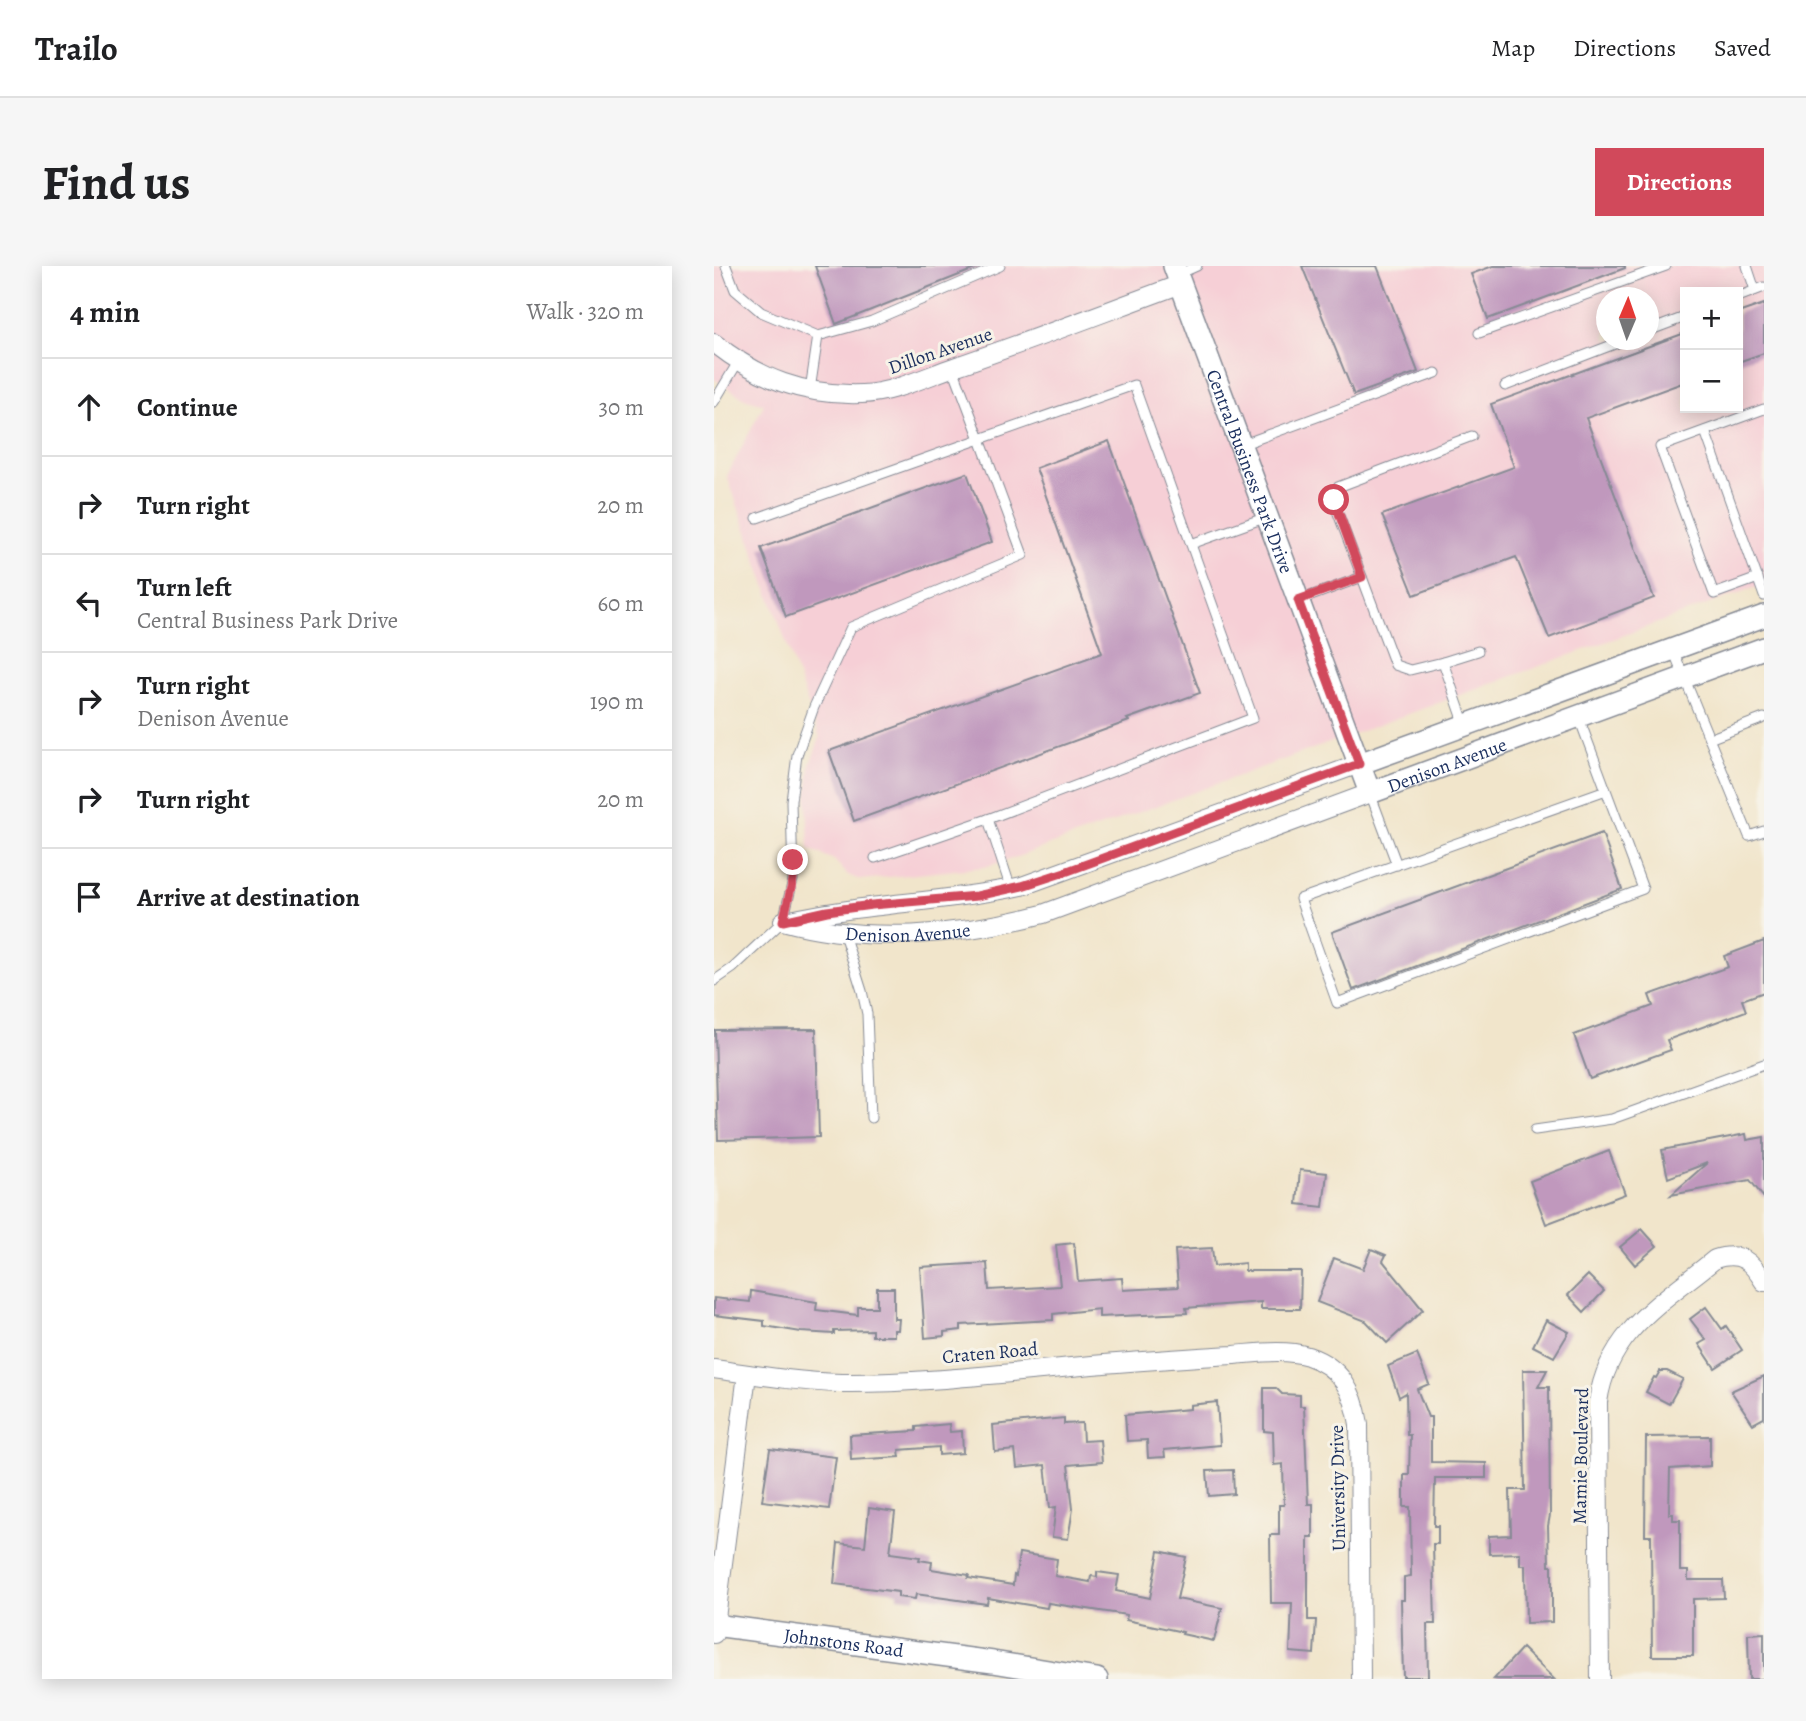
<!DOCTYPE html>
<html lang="en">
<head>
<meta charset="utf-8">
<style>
  body { margin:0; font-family:Alegreya,serif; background:#f6f6f6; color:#202124 }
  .controls { position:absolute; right:21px; top:21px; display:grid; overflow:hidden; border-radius:0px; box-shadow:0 4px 18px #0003 }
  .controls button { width:63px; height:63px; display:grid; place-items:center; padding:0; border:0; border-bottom:2px solid #e0e0e0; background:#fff; color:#202124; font:35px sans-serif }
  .compass { position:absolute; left:882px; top:21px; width:63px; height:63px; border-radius:50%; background:#fff; box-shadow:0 4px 18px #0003; rotate:2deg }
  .stop { position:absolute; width:21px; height:21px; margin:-16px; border:5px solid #d1495b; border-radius:50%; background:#fff }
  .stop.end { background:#d1495b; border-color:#fff; box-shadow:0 2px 7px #0008 }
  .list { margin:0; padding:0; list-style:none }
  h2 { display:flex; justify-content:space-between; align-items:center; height:91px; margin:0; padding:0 28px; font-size:30px }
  h2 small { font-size:23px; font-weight:400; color:#757577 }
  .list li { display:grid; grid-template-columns:46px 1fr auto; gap:21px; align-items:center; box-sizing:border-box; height:98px; padding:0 28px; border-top:2px solid #e0e0e0 }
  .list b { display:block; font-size:26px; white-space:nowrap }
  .list p { margin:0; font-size:23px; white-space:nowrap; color:#757577 }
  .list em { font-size:23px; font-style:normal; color:#757577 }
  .icon { flex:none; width:38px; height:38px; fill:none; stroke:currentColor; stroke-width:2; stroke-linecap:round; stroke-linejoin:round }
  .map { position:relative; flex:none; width:1050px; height:1413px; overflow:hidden; border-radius:0px }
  header { display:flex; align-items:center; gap:42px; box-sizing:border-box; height:98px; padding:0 35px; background:#fff; border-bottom:2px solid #e0e0e0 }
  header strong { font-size:33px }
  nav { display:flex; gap:38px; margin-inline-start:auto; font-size:24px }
  .intro { display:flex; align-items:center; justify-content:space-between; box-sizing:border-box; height:168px; padding:0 42px }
  h1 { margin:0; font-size:49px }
  .button { padding:18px 32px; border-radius:0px; background:#d1495b; color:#fff; font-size:24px; font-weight:700 }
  main { display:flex; gap:42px; padding:0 42px }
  aside { flex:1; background:#fff; border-radius:0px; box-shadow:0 4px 18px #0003 }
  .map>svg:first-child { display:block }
  .built { fill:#f6cfd6; fill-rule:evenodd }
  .building { fill:#c098bd }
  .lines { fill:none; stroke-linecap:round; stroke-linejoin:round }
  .service-casing { stroke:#868a94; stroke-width:11 }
  .minor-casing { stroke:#868a94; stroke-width:20 }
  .tertiary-casing { stroke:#868a94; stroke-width:24 }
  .service { stroke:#fff; stroke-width:9 }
  .minor { stroke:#fff; stroke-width:18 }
  .tertiary { stroke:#fff; stroke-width:21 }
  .route { stroke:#d1495b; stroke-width:9 }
  .labels { text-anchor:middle; stroke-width:6; stroke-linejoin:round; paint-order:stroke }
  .street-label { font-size:19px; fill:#1b2f5e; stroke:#f7f3e8 }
</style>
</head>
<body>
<header>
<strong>Trailo</strong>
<nav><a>Map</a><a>Directions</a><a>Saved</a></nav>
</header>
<div class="intro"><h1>Find us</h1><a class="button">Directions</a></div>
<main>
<aside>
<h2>4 min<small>Walk · 320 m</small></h2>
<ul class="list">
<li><svg class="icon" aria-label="ahead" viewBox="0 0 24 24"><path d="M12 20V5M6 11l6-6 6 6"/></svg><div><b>Continue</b></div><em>30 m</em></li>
<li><svg class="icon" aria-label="right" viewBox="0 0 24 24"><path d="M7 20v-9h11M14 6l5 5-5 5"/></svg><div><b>Turn right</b></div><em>20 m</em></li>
<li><svg class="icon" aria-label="left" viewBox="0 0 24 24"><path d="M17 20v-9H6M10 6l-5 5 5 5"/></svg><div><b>Turn left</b><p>Central Business Park Drive</p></div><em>60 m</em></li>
<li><svg class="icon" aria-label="right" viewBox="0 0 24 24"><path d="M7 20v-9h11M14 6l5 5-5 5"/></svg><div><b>Turn right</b><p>Denison Avenue</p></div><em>190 m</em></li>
<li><svg class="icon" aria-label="right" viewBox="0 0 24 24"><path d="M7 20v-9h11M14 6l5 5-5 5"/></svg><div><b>Turn right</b></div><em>20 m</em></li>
<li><svg class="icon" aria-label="arrive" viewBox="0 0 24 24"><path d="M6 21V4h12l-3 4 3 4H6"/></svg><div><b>Arrive at destination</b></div></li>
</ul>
</aside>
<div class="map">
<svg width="1050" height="1413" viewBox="0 0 1050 1413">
  <rect width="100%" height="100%" fill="#f7f3e8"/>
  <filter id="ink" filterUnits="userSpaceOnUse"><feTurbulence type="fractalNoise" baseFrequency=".0143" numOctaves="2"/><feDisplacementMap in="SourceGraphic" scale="14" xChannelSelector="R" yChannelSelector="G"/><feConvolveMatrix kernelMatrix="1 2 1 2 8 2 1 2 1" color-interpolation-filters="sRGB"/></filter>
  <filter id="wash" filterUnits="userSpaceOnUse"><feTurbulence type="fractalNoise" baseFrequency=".00686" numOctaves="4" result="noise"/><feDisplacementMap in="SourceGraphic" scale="28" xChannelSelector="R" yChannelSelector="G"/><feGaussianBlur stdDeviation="1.57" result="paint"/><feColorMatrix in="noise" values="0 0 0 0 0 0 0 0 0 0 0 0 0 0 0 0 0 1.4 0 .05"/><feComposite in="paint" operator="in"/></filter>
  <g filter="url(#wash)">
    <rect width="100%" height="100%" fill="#f1e5cb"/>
    <path class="built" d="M0,0H1050V318L303,591L270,601L146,614L134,609L120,594L95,583L93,535L96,498L106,472L13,210L50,138L30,132L0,113ZM971,26H1024V142H971ZM892,32H934V74H892Z"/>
    <g id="blocks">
      <g class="building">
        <polygon points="101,0 268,0 122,58"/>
        <polygon points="588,0 663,0 704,106 640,129"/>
        <polygon points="779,0 911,0 911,2 774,53 757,8"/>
        <polygon points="1050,38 1050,87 1024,96 1024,47"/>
        <polygon points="971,67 971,116 872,152 940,332 835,372 802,291 700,329 668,249 800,201 777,138"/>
        <polygon points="395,175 486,427 413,453 415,455 140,555 115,485 388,387 322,202"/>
        <polygon points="253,207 278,276 72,351 47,282"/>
        <polygon points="888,567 908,623 639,724 618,666"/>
        <polygon points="1050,675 1050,726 1028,734 1032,745 953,774 957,784 876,813 860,769 939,740 935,729 1014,701 1010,690"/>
        <polygon points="102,763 105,871 4,874 1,764"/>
        <polygon points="1032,868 1033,874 1050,871 1050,932 1036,914 957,929 993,897 954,912 948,884"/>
        <polygon points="895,885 911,928 832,958 816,915"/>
        <polygon points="586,904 613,907 609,941 583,938"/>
        <polygon points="928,963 943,980 921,999 906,981"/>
        <polygon points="360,977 364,1015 408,1012 409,1024 464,1021 461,984 498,982 500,1000 531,997 531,1005 587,1005 586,1043 547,1043 547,1036 472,1042 473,1047 385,1051 385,1043 339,1048 339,1054 247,1059 247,1064 230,1066 230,1070 211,1072 206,1001 273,997 275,1024 346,1020 342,979"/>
        <polygon points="657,983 672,989 669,995 709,1044 673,1077 652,1055 603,1036 620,992 649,1003"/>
        <polygon points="874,1009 890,1025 870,1046 854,1029"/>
        <polygon points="163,1022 180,1022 180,1053 185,1053 184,1064 180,1064 180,1070 158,1070 158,1064 120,1065 120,1068 87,1066 50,1060 50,1055 0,1049 0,1032 36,1036 37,1025 103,1036 102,1044 144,1049 144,1041 163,1041"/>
        <polygon points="992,1041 1008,1063 1012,1060 1028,1084 1001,1102 985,1078 992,1074 976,1053"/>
        <polygon points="832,1054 855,1066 840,1091 819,1080"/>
        <polygon points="703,1088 715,1118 703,1123 714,1151 717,1151 717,1196 772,1197 772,1212 721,1212 720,1260 724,1260 724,1278 719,1278 721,1358 713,1358 714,1411 689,1411 687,1334 690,1334 690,1311 697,1310 696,1241 690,1241 690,1209 695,1209 696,1169 693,1169 692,1127 685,1131 674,1100"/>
        <polygon points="809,1104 833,1104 824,1121 835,1121 836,1249 834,1260 835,1300 838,1300 838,1356 812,1357 811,1299 806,1299 806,1287 775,1288 775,1270 797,1269 796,1224 811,1224"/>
        <polygon points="946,1105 953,1105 969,1113 955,1138 932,1126 940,1111 942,1112"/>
        <polygon points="1050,1110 1050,1152 1039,1158 1017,1125"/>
        <polygon points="550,1122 562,1122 568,1128 586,1129 586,1140 590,1140 594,1238 599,1238 599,1271 594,1271 594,1354 602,1354 600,1388 576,1386 578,1337 557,1337 556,1269 565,1269 565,1239 570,1239 569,1198 560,1199 559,1166 550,1165"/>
        <polygon points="503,1136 506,1179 450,1184 451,1191 434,1192 433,1174 413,1175 411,1149 476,1143 476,1139"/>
        <polygon points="350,1152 350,1158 368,1157 369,1175 386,1174 388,1196 354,1199 359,1243 354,1273 338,1271 342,1241 336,1242 331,1199 303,1202 301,1184 281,1186 279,1159"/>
        <polygon points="235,1158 236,1166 248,1165 249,1187 225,1189 225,1181 185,1184 186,1191 137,1194 136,1169 202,1165 202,1161"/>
        <polygon points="996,1170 996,1200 956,1203 955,1248 959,1248 959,1254 966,1254 966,1305 974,1305 974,1314 1009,1314 1010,1332 979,1333 979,1390 938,1390 937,1270 931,1270 932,1171"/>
        <polygon points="56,1183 122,1191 115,1243 48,1235"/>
        <polygon points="519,1204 520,1228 495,1230 493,1205"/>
        <polygon points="155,1242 181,1246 176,1287 206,1291 205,1294 218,1296 217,1303 255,1309 254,1312 299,1319 300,1309 302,1310 305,1287 343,1293 341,1310 376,1316 377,1310 383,1311 383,1306 405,1309 402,1325 436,1332 445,1285 472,1291 463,1333 508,1342 500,1375 468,1368 469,1366 412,1354 413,1349 334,1337 333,1342 274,1332 273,1338 202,1328 201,1333 184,1331 184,1326 120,1318 124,1277 151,1280"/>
        <polygon points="1050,1367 1050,1413 1035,1413 1034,1368"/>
        <polygon points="808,1382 840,1413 780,1413"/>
      </g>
    </g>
  </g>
  <g filter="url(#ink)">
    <use href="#blocks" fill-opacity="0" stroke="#868a94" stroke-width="2"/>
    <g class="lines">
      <g class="service-casing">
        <g id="service">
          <polyline points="12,0 21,24 47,46 104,70"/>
          <polyline points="1033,0 1041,24"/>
          <polyline points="465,8 483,0"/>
          <polyline points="1024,31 1050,21"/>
          <polyline points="934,65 971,51"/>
          <polyline points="765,67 952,0"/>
          <polyline points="239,102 266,173 420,119 539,452 274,553 297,623"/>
          <polyline points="791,120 911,74"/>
          <polyline points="96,124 104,70 158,55 286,0"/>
          <polyline points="0,136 24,96"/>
          <polyline points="991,165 1050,330"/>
          <polyline points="527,179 722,107"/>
          <polyline points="477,278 553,251"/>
          <polyline points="648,311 619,234 624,221 758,170"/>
          <polyline points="1044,312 1000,328 946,181 1050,143"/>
          <polyline points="586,334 648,311 681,399 696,404 729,396 751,459"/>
          <polyline points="959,384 1035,570 1050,565"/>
          <polyline points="729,396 764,385"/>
          <polyline points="865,452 929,623 623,737 586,633 892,524"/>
          <polyline points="995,473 1050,452"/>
          <polyline points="656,527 683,599"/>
          <polyline points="161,592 274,553"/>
          <polyline points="130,668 148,725 153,748 157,852"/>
          <polyline points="0,715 19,702 69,655 79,614 77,535 83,489 100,441 137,361 309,289 266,173 43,252"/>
          <polyline points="821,864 898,853 1050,798"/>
        </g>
      </g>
      <g class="minor-casing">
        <g id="minor">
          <path d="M0,77C46,113 89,130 148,128C179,127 211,111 240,101C316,75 391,46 467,18"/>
          <path id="s1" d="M69,655C152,678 246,670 329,648L656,527"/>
          <path d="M72,655C150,637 230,637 308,620L645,498"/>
          <path d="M0,1103C42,1109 84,1116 127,1117C217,1118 313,1104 403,1097C442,1094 481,1091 520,1089C544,1087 571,1083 594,1090C627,1101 640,1126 645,1158L647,1413"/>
          <polyline points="0,1368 33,1108"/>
          <path d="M886,1413L884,1136C894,1065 950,1035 1001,993C1027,985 1037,995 1050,1016"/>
        </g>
      </g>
      <g class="tertiary-casing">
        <g id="tertiary">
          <path id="s2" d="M460,0L656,527L1050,382"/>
          <polyline points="645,498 1050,350"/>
          <path id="s3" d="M0,1359L279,1396L383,1413"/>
        </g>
      </g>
      <use href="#service" class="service"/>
      <use href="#minor" class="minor"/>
      <use href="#tertiary" class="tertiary"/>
    </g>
  </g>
  <g class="lines" filter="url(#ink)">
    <polyline class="route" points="79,594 79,614 69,655 113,645 158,639 263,630 308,620 351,606 645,498 584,334 648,311 620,234"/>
  </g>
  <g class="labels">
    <g class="street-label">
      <text transform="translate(226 84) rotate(-19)" y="7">Dillon Avenue</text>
      <text dy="7" stroke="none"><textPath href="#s2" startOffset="219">Central Business Park Drive</textPath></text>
      <text dy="7" stroke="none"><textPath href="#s2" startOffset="644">Denison Avenue</textPath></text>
      <text dy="7" stroke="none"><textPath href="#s1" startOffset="126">Denison Avenue</textPath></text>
      <text transform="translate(276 1086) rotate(-5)" y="7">Craten Road</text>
      <text transform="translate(866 1190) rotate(-89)" y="7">Mamie Boulevard</text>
      <text transform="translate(623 1222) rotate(-91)" y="7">University Drive</text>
      <text dy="7" stroke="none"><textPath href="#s3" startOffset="131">Johnstons Road</textPath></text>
    </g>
  </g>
</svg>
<div class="controls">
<button>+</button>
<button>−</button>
</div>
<svg class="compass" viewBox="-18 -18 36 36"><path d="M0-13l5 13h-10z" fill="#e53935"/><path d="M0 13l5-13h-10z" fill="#757577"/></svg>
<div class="stop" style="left:620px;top:234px"></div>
<div class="stop end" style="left:79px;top:594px"></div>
</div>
</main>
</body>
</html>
